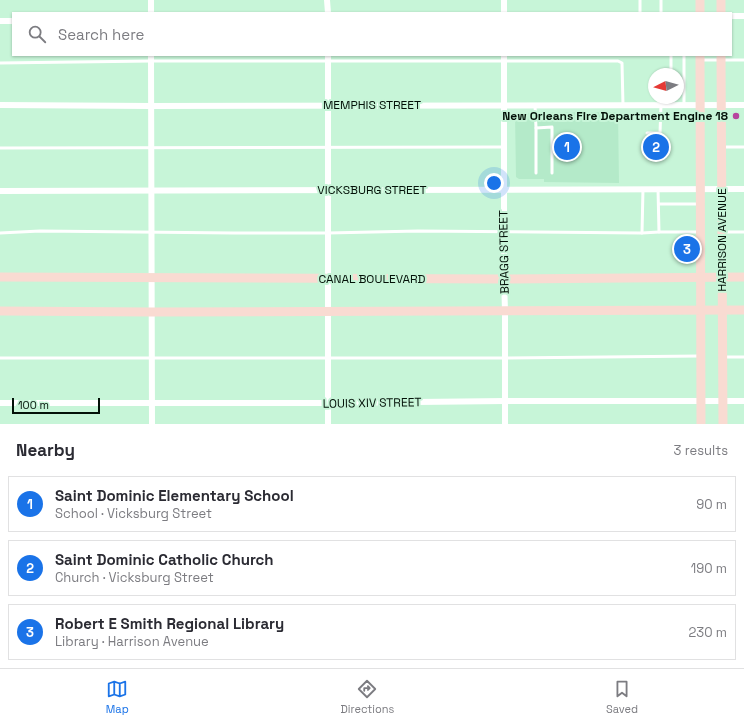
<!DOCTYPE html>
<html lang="en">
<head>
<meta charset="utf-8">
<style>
  body { margin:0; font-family:"Space Grotesk",sans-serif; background:#f2f2f3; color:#2b2b33 }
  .compass { position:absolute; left:648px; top:68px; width:36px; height:36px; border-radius:50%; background:#fff; box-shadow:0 1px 3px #0004; rotate:264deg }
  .scale { position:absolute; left:12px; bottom:10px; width:88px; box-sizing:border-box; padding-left:4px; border:2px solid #031108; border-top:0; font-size:11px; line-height:14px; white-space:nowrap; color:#031108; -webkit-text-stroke:3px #c7f5d8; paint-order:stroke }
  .you { position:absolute; left:494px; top:183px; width:14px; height:14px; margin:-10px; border:3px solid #fff; border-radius:50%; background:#1a73e8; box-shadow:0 0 0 6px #1a73e833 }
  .badge { display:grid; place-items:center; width:26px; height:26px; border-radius:50%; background:#1a73e8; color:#fff; font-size:13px; font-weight:700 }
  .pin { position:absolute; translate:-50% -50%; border:2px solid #fff; box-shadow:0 1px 4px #0006 }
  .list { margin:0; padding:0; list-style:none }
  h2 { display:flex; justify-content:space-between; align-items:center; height:52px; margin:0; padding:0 16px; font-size:17px }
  h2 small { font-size:13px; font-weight:400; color:#7c7c81 }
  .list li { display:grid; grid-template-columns:26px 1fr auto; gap:12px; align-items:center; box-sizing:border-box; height:56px; margin:0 8px 8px; padding:0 8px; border:1px solid #e1e1e2; border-radius:0px }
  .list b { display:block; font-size:15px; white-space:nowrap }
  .list p { margin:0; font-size:13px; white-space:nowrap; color:#7c7c81 }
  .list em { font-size:13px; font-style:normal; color:#7c7c81 }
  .icon { flex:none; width:22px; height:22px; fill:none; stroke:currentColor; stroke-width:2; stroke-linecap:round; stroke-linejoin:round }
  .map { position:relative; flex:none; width:744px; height:424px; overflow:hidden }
  .search { position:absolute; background:#fff; box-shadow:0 1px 3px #0004; left:12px; right:12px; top:12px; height:44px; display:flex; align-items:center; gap:10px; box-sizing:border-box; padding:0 14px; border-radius:0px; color:#7c7c81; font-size:15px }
  .sheet { height:244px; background:#fff }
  nav { display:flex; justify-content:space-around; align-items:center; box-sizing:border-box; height:56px; border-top:1px solid #e1e1e2; background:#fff; font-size:11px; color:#7c7c81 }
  nav a { display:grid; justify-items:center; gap:2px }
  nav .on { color:#1a73e8 }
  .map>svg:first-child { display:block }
  .built { fill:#b4eac9 }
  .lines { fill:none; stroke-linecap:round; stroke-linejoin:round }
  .lane { stroke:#fff; stroke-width:3 }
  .street { stroke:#fff; stroke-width:6 }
  .secondary { stroke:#f9dbd2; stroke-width:9 }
  .poi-dot { fill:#b7449e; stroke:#c7f5d8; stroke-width:1.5 }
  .labels { text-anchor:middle; stroke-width:4; stroke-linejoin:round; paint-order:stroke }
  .street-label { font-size:12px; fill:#031108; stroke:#c7f5d8 }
  .poi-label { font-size:12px; font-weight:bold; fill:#031108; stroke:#c7f5d8; text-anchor:end }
</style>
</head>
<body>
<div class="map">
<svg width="744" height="424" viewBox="0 0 744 424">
  <rect width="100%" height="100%" fill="#c7f5d8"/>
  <polygon class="built" points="618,112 619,183 544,182 544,179 519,179 516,177 515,113"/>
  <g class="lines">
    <g class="lane">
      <polyline points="661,0 661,13"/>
      <polyline points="640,13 640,0"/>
      <polyline points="671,55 671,74"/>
      <polyline points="684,55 684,105"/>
      <polyline points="702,60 744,60"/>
      <polyline points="0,63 151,61 618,61 622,63 623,105"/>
      <polyline points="671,98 671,105"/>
      <polyline points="535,105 536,128 552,127 552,173"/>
      <polyline points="536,128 536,173"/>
      <polyline points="647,133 660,133 661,105"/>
      <polyline points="723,147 744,147"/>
      <polyline points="0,148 504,147"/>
      <polyline points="658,189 659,232 699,232"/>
      <polyline points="659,204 699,204"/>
      <polyline points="724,232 744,232"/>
      <polyline points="0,233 40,231 234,233 328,233 418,231 642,233 659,232"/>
      <polyline points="642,233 643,189"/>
      <polyline points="724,357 744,357"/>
      <polyline points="0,358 505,358 700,356"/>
    </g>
    <g class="street">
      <polyline points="151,0 151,13"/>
      <polyline points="327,0 328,13"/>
      <polyline points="504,13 504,0"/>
      <polyline points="731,16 744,16"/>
      <polyline points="0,21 13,21"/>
      <polyline points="151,55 152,424"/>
      <polyline points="328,55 328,424"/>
      <polyline points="504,55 504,279 505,311 505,424"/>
      <polyline points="0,105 151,106 744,105"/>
      <polyline points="0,191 744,189"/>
      <polyline points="0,403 328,403 505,401 744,401"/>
    </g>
    <g class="secondary">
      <polyline points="700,0 700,13"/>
      <polyline points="721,0 721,13"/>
      <polyline points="700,55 701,424"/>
      <polyline points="721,55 723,424"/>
      <polyline points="0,277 504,279 744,277"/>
      <polyline points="0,311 152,312 744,310"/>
    </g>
  </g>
  <circle class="poi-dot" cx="736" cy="116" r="4"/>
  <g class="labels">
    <g class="street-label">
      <text x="372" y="109">MEMPHIS STREET</text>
      <text x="372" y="194">VICKSBURG STREET</text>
      <text transform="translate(722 240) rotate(-90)" y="4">HARRISON AVENUE</text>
      <text transform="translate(504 252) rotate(-91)" y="4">BRAGG STREET</text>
      <text x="372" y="283">CANAL BOULEVARD</text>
      <text transform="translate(372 403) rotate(-1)" y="4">LOUIS XIV STREET</text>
    </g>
    <g class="poi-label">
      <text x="728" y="120">New Orleans Fire Department Engine 18</text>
    </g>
  </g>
</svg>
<svg class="compass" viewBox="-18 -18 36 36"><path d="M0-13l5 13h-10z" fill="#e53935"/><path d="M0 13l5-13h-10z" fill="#7c7c81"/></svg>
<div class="scale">100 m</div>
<div class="you"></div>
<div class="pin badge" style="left:567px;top:147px">1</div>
<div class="pin badge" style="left:656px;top:147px">2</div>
<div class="pin badge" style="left:687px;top:249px">3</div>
<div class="search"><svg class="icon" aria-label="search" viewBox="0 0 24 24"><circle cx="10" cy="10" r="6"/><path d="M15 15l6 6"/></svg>Search here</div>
</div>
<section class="sheet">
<h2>Nearby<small>3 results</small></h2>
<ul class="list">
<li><span class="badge">1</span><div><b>Saint Dominic Elementary School</b><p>School · Vicksburg Street</p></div><em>90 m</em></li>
<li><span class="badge">2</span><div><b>Saint Dominic Catholic Church</b><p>Church · Vicksburg Street</p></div><em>190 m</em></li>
<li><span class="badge">3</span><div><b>Robert E Smith Regional Library</b><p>Library · Harrison Avenue</p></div><em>230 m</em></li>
</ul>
</section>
<nav>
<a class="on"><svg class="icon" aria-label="map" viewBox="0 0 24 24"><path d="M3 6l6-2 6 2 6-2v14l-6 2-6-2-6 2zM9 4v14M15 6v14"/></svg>Map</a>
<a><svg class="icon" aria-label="directions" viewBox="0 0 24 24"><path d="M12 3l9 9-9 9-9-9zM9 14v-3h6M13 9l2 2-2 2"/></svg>Directions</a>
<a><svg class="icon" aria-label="saved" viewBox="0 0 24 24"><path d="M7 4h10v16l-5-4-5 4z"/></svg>Saved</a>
</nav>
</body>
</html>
